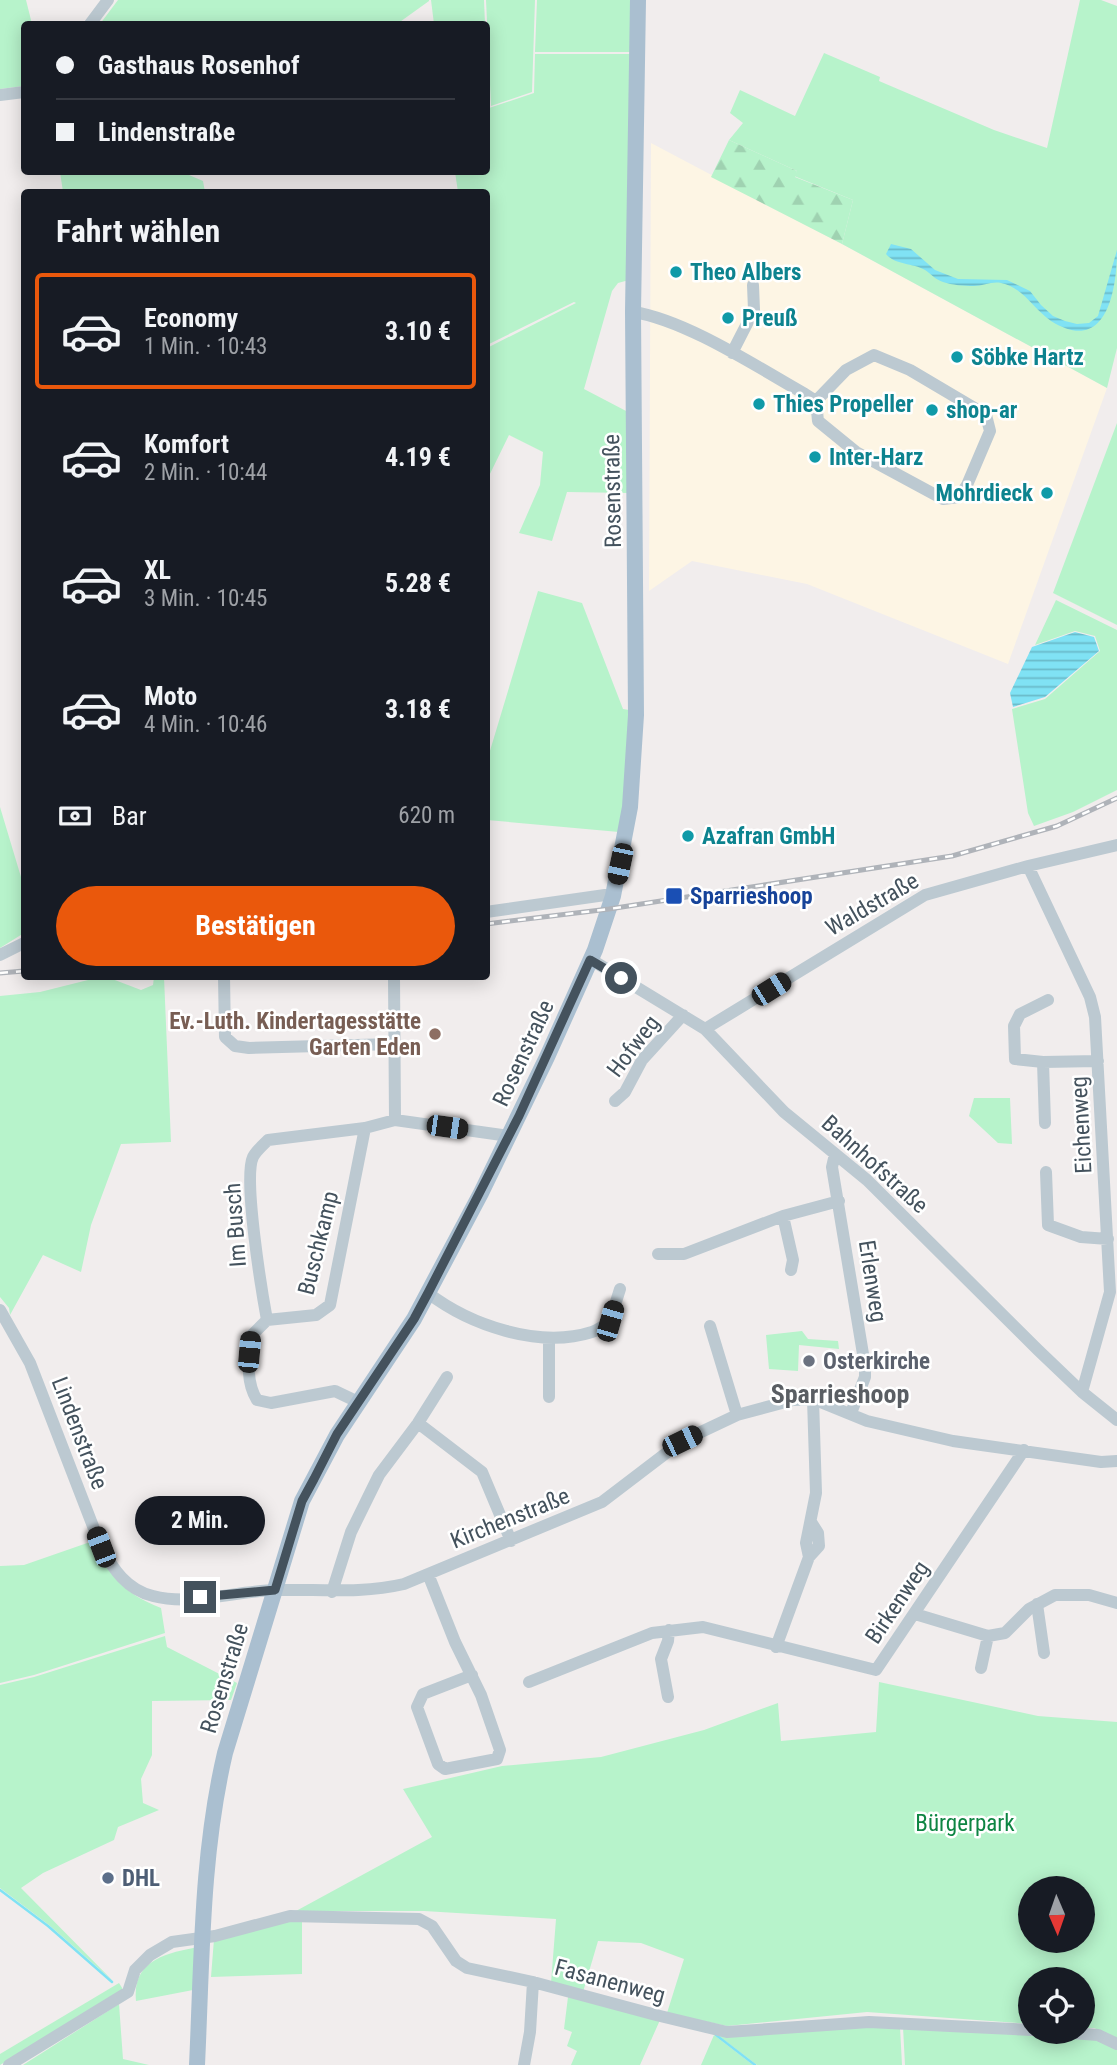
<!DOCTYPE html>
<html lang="de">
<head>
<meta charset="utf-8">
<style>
	:root { --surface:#171b24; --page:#20242c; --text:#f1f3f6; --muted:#9ea1a6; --line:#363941; --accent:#ea580c }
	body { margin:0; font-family:"Roboto Condensed",sans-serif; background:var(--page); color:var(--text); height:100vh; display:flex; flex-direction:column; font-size:26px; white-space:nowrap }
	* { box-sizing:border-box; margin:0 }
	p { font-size:23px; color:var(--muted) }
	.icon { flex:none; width:38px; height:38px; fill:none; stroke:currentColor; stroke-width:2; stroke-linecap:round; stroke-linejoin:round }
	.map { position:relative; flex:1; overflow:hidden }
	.panel { position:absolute; left:21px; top:189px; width:469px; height:791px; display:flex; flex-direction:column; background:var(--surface); border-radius:7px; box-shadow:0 4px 18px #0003 }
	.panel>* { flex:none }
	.banner { position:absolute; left:21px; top:21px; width:469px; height:154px; border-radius:7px; box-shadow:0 4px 18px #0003; display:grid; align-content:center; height:154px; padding:0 35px; background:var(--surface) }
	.needle { width:46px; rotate:178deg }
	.buttons { position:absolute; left:1018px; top:1876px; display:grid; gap:14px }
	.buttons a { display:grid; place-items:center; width:77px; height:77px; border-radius:50%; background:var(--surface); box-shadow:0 4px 18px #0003; font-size:35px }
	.end { position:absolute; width:32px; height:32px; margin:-16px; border:9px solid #44525d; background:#fff; box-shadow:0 0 0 4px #fff }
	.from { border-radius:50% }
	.bubble { position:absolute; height:49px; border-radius:24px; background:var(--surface); box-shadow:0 4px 18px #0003; font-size:23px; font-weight:700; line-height:49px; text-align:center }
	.car { position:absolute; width:21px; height:42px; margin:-21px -10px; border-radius:9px; box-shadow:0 0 5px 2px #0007; background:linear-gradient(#222 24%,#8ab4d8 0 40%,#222 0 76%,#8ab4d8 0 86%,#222 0) }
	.banner b { display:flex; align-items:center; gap:24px; height:66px; font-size:26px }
	.banner b+b { border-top:2px solid var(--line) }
	.banner i { width:18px; height:18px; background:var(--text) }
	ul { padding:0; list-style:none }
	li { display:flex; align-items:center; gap:21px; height:116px; margin:0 14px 10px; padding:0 21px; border:4px solid transparent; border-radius:7px }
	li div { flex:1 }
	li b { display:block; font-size:26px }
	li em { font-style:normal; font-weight:700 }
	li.active { border-color:var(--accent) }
	li>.icon { width:63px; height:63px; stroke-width:1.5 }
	h2 { padding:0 35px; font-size:32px; line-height:84px }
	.pay { display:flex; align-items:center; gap:18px; height:77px; padding:0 35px; font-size:26px }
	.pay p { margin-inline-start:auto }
	.action { display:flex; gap:14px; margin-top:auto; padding:14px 35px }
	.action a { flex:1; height:80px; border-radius:42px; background:var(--accent); color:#fff; font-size:28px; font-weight:700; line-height:80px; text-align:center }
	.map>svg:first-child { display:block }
</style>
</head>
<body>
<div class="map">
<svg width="1117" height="2065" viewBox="0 0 1117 2065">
	<defs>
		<pattern id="forest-firs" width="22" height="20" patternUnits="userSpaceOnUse" patternTransform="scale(1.75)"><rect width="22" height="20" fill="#b7f3cb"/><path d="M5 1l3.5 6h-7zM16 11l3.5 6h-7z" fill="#9fd2b1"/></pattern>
		<pattern id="water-rules" width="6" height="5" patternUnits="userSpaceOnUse" patternTransform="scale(1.75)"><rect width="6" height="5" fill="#80e2f4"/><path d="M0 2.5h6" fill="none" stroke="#6abac9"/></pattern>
	</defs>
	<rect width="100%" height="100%" fill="#f1eded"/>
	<path fill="#fdf5e4" d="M 651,143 L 842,244 L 1107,388 L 1008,664 L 807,584 L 692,561 L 649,591 Z"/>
	<path fill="#b7f3cb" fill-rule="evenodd" d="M 0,0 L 26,0 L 32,24 L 24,24 L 24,86 L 0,89 Z
		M 118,0 L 429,0 L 429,1 L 397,24 L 100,24 Z
		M 431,0 L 484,0 L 485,24 L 434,24 Z
		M 486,0 L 535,0 L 532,92 L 491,106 Z
		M 537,0 L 630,0 L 633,52 L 535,52 Z
		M 1080,0 L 1101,0 L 1117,6 L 1117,348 L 1107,388 L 842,244 L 853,200 L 794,176 L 797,171 L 729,140 L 743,123 L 730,113 L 740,90 L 795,116 L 824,53 L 880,77 L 879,81 L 994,130 L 1047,148 Z
		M 535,54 L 634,54 L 629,280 L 618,283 L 612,291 L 584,389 L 628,412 L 628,493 L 567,492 L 552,541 L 519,533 L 540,485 L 543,452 L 509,435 L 487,480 L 487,348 L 576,303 L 574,302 L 487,345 L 486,192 L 458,192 L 455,172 L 486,172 L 487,61 L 489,108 L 534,93 Z
		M 60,172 L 182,172 L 203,181 L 205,192 L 63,192 Z
		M 1117,423 L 1117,625 L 1053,593 Z
		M 538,591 L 582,603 L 623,709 L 629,710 L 625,805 L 619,832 L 487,820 L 486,764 Z
		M 1056,600 L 1117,630 L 1117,790 L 1073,812 L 1034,826 L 1028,813 L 1012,709 L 1045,699 L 1100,651 L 1095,636 L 1075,631 L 1035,645 Z
		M 0,807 L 24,887 L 24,933 L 0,948 Z
		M 100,977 L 107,977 L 141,990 L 153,985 L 154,977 L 164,977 L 171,1142 L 121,1144 L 91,1225 L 81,1272 L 43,1255 L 10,1315 L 9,1308 L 0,1297 L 0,996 L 40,992 Z
		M 974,1098 L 1010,1098 L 1012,1144 L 998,1143 L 969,1116 Z
		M 802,1331 L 808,1339 L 838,1341 L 839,1349 L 799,1345 L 798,1371 L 769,1369 L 766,1335 Z
		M 93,1541 C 113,1578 121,1592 161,1608 L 165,1633 L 34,1675 L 0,1683 L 0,1566 L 24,1565 Z
		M 165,1636 L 167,1647 L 237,1683 L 231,1700 L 152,1701 L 152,1755 L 141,1779 L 143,1803 L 159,1810 L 118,1827 L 114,1840 L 43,1873 L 21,1888 L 113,1981 L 49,1925 L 0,1888 L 0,1685 L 34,1677 Z
		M 879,1682 L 1038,1716 L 1117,1722 L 1117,2038 L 1094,2028 L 1083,2028 L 1083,1979 L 1031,1979 L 1031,2024 L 867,2012 L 727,2026 L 667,2013 L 684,1959 L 641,1943 L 598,1941 L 583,1992 L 551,1983 L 556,1919 L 424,1911 L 296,1911 L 432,1837 L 403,1789 L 502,1766 L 601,1757 L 704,1730 L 778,1703 L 781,1741 L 876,1732 ZM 1031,1888 L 1083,1888 L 1083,1941 L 1031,1941 Z
		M 302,1920 L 302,1974 L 211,1977 L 214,1939 L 289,1921 Z
		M 199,1947 L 193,1990 L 136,2001 C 132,1960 166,1953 199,1947 Z
		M 119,1983 L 124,1991 L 0,2065 L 0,2054 Z
		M 568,1997 L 660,2020 L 640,2065 L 571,2065 L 577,2051 L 567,2046 L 572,2032 L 564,2029 Z
		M 119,2004 L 123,2059 L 149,2065 L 23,2065 Z
		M 879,2026 L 900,2027 L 902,2065 L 757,2065 L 719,2036 Z
		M 903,2027 L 1093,2039 L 1117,2048 L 1117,2065 L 905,2065 Z
		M 714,2035 L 753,2065 L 701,2065 Z"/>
	<path fill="url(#forest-firs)" d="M 729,140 L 797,171 L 795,177 L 853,200 L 842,244 L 711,177 Z"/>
	<path fill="url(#water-rules)" d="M 891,244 L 911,249 L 935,270 L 958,279 L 1007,280 L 1030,291 L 1041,305 L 1053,316 L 1065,321 L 1077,324 L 1089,323 L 1098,316 L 1117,250 C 1117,289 1107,356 1051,321 C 1033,309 1024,288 1001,283 C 992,281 983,286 974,286 C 964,286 952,285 943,282 C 936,280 931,274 925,270 C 913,263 895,265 886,254 Z
		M 1075,632 L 1094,637 L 1099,651 L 1045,697 L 1013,707 L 1010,693 L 1032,647 Z"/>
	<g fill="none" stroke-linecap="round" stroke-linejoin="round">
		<path stroke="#80e2f4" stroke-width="2.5" d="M 0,1890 L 48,1926 L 112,1982
			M 716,2035 L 755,2065"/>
		<path stroke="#bcc9d1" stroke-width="12" d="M 90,24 L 108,0
			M 0,95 L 24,92
			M 633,312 C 686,320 757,367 805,394 L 816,401 L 818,421 L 856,452 L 943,499 L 959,497 L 967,485 L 990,431 L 986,415 L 910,370 L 874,355 L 846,370 L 816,401
			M 732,353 L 754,310 L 753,285
			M 1028,866 L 1090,997 L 1095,1017 L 1110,1292 L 1082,1392
			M 486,912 L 605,895 L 613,896
			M 0,955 L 24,943
			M 590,959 L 705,1029 L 784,1112 L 867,1180 L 1038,1350 L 1082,1392 L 1117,1420
			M 224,976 L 225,1037 L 235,1046 L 249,1048 L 394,1044
			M 394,976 L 395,1120
			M 1048,1000 L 1020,1014 L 1014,1026 L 1015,1059 L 1043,1062 L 1098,1061
			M 705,1029 L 925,895 L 1028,866 L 1117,845
			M 1043,1062 L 1045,1123
			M 615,1101 L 625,1092 L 642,1060 L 683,1015
			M 835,1154 L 832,1167 L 865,1366 L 865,1377 L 851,1413
			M 1046,1172 L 1048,1225 L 1081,1237 L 1108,1239
			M 783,1216 L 793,1260 L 791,1270
			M 658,1254 L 684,1254 L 783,1216 L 839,1201
			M 428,1293 C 470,1325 539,1349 592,1332 C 598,1330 605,1325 610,1321 L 620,1289
			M 0,1310 L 30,1363 L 101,1547 C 113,1569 127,1590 153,1596 C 192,1606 236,1591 276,1590 C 319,1589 361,1594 404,1584 L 602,1502 L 682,1441 L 737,1415 L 793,1400 L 813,1399 L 867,1421 L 953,1441 L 1101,1462 L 1117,1461
			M 267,1320 L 316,1315 L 330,1305 L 365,1128
			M 710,1326 L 737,1415
			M 549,1397 L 549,1338
			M 358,1402 L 335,1391 L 271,1403 L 257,1400 C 245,1381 249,1357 251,1336 L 267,1320 C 262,1293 243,1178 253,1157 C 256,1151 263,1145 268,1140 L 365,1128 L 395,1120 L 509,1136
			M 418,1423 L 447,1377
			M 809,1557 L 819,1546 L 818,1533 L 811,1522
			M 428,1574 L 455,1642 L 481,1695 L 500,1750 L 497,1759 L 445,1769 L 438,1764 L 417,1707 L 423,1694 L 472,1675
			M 332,1592 L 351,1532 L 379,1475 L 418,1423 L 482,1472 L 511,1541
			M 1037,1604 L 1044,1653
			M 915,1614 L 988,1636 L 1005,1633 L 1029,1609 L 1055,1595 L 1089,1595 L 1117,1603
			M 776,1647 L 809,1557 L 806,1543 L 816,1493 L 813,1399
			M 981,1668 L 988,1636
			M 529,1682 L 652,1633 L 703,1627 L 876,1670 L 1024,1450
			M 668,1697 L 661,1659 L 668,1641 L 669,1630
			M 1059,2032 L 1098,2035 L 1117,2044
			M 9,2065 L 128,1992 L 135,1970 L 150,1955 L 172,1942 L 215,1936 L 290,1916 L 419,1919 L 432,1926 L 456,1961 L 467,1968 L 533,1982 L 656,2015 L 727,2032 L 869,2022 L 1031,2030
			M 524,2065 L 530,2032 L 533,1982"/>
		<path stroke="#aabfd0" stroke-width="16" d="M 197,2065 C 202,1961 201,1855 225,1753 L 302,1501 L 337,1435 L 414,1319 L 481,1193 L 547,1057 L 595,950 L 613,896 L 630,807 L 636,715 L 633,312 L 638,0"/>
		<defs>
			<path id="rail" d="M 486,924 L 609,909 L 952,856 L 1057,826 L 1117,798
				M 0,973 L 24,971"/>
		</defs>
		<use href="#rail" stroke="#afb3b9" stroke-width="5"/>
		<use href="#rail" stroke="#fff" stroke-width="2.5" stroke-dasharray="8" stroke-linecap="butt"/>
	</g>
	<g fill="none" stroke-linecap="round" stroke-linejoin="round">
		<path stroke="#44525d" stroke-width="9" d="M 200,1597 L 275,1590 L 302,1501 L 314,1479 L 337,1434 L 414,1319 L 428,1293 L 519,1116 L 590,960 L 621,978"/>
	</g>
	<g fill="#0f9aa8" stroke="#fff" stroke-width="2.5">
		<circle cx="676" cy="272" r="7"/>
		<circle cx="728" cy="318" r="7"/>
		<circle cx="957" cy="357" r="7"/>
		<circle cx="759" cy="404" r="7"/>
		<circle cx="932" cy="410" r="7"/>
		<circle cx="815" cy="457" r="7"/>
		<circle cx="1047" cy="493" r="7"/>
		<circle cx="688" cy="836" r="7"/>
	</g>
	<rect fill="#1a4fb4" stroke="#fff" stroke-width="2.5" x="665" y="887" width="18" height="18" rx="3.5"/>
	<circle fill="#8d6e63" stroke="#fff" stroke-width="2.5" cx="435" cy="1034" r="7"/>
	<circle fill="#6b7280" stroke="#fff" stroke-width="2.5" cx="809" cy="1361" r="7"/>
	<circle fill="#5c6f8a" stroke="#fff" stroke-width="2.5" cx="108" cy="1878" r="7"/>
	<g text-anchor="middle" stroke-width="5" stroke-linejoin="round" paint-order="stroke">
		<g font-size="23" font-weight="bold" fill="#0d838f" stroke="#fff" text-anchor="start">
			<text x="690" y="280">Theo Albers</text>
			<text x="742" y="326">Preuß</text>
			<text x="971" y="365">Söbke Hartz</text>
			<text x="773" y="412">Thies Propeller</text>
			<text x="946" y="418">shop-ar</text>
			<text x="829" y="465">Inter-Harz</text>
			<text x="1033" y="501" text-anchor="end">Mohrdieck</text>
			<text x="702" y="844">Azafran GmbH</text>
		</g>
		<g font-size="23" fill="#44525d" stroke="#fff">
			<text transform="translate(612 491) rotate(-91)" y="8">Rosenstraße</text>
			<text transform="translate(872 904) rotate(-30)" y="8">Waldstraße</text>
			<text transform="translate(633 1046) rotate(-53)" y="8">Hofweg</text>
			<text transform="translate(523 1053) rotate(-65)" y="8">Rosenstraße</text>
			<text transform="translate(1081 1125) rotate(-93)" y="8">Eichenweg</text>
			<text transform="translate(875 1164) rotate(42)" y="8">Bahnhofstraße</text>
			<text transform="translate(235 1225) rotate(-94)" y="8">Im Busch</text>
			<text transform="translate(318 1243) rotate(-76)" y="8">Buschkamp</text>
			<text transform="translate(873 1281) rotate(81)" y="8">Erlenweg</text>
			<text transform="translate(80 1433) rotate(69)" y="8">Lindenstraße</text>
			<text transform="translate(510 1518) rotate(-22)" y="8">Kirchenstraße</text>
			<text transform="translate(897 1602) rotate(-56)" y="8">Birkenweg</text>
			<text transform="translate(224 1678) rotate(-73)" y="8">Rosenstraße</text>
			<text transform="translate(610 1981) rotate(15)" y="8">Fasanenweg</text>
		</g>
		<g font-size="23" font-weight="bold" fill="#164399" stroke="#fff" text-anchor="start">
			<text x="690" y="904">Sparrieshoop</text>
		</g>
		<g font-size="23" font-weight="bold" fill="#785e54" stroke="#fff" text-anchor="end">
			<text x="421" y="1029">Ev.-Luth. Kindertagesstätte<tspan x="421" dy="26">Garten Eden</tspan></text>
		</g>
		<g font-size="23" font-weight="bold" fill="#5b616d" stroke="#fff" text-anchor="start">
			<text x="823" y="1369">Osterkirche</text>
		</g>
		<g font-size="23" fill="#0e8543" stroke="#fff">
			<text x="965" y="1831">Bürgerpark</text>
		</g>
		<g font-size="23" font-weight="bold" fill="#4e5e75" stroke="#fff" text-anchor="start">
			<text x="122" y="1886">DHL</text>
		</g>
		<g font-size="26" font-weight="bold" fill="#5a5e63" stroke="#fff">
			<text x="840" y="1403">Sparrieshoop</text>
		</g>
	</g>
</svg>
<div class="buttons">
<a><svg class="needle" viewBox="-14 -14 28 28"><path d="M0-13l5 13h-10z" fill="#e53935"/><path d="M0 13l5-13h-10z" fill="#9ea1a6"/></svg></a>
<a><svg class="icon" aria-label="locate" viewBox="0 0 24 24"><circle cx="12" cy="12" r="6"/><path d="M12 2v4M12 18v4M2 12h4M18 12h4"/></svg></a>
</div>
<i class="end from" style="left:621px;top:978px"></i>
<i class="end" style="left:200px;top:1597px"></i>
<div class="bubble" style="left:135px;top:1496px;width:130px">2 Min.</div>
<i class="car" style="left:620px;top:864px;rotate:192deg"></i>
<i class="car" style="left:771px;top:989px;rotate:58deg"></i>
<i class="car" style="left:447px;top:1127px;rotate:98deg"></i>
<i class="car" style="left:610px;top:1321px;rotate:16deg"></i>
<i class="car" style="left:249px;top:1352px;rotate:5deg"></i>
<i class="car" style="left:682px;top:1441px;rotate:64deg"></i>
<i class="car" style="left:101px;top:1547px;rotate:339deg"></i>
<div class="banner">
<b><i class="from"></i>Gasthaus Rosenhof</b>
<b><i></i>Lindenstraße</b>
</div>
<section class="panel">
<h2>Fahrt wählen</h2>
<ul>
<li class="active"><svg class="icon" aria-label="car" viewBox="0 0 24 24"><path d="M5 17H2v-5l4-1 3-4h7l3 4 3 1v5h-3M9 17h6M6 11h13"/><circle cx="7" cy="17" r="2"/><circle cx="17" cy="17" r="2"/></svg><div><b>Economy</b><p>1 Min. · 10:43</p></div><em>3.10 €</em></li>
<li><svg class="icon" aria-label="car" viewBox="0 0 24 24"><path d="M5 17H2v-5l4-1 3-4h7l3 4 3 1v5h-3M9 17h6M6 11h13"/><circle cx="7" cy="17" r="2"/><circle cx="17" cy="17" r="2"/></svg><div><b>Komfort</b><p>2 Min. · 10:44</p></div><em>4.19 €</em></li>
<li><svg class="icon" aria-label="car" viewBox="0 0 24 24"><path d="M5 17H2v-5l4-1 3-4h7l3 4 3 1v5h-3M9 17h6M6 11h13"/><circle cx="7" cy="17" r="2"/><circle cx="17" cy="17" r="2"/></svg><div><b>XL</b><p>3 Min. · 10:45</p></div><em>5.28 €</em></li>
<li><svg class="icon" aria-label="car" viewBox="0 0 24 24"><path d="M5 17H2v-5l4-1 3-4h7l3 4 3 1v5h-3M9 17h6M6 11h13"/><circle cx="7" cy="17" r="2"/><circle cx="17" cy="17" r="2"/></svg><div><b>Moto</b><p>4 Min. · 10:46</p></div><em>3.18 €</em></li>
</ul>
<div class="pay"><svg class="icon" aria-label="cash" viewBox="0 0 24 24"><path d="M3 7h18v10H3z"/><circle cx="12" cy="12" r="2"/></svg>Bar<p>620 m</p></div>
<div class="action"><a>Bestätigen</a></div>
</section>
</div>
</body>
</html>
